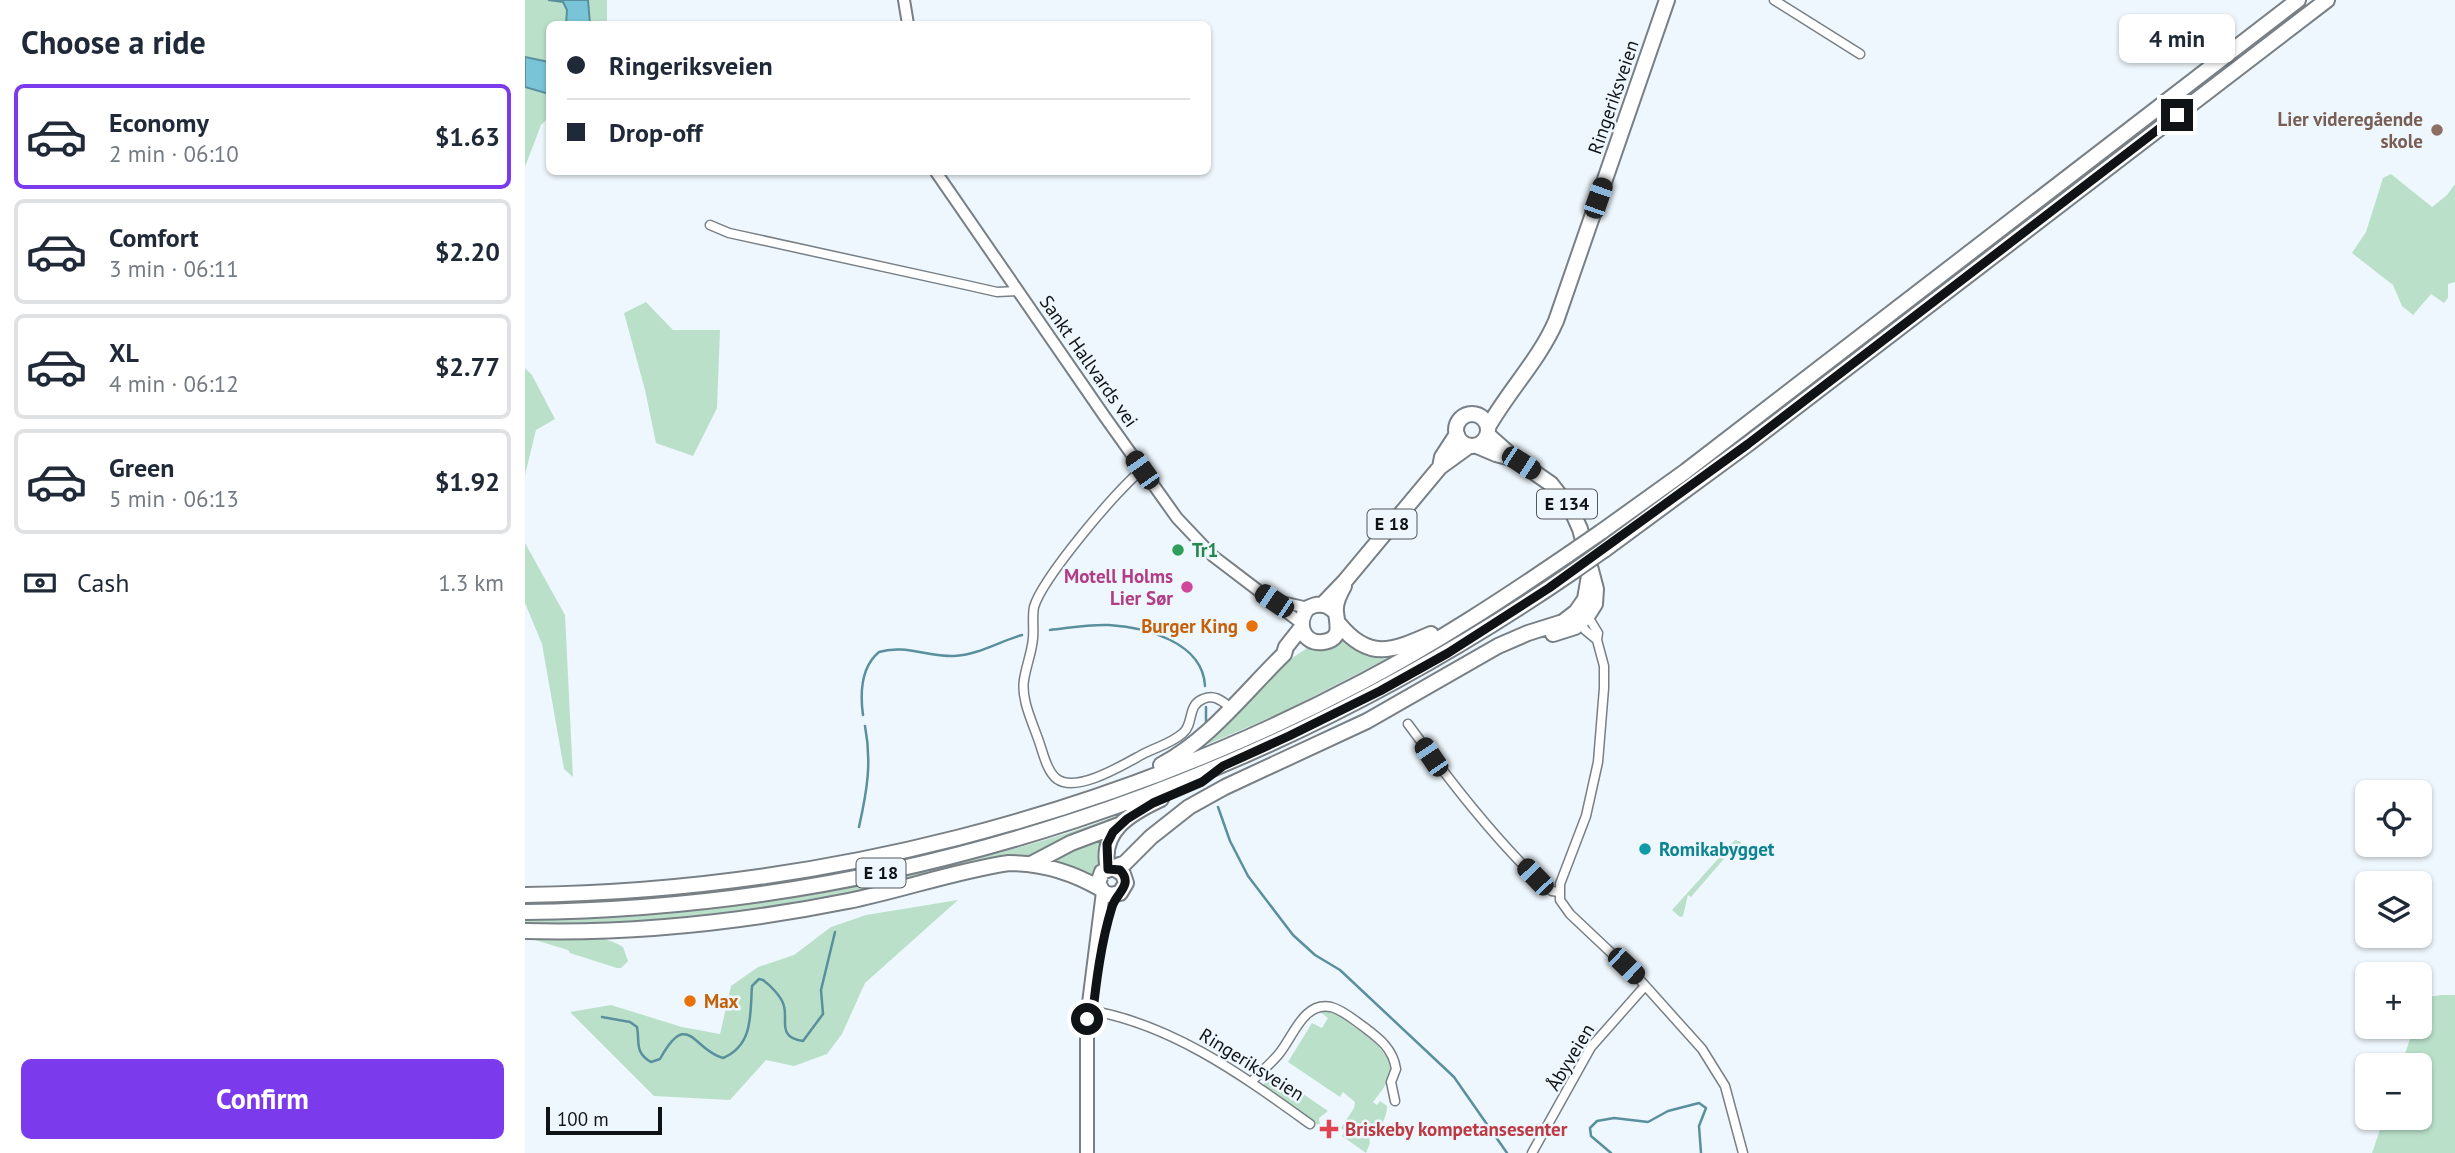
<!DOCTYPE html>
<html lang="en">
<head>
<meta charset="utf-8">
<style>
	:root { --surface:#fff; --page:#f2f2f3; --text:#1f2937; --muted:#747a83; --line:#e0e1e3; --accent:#7c3aed }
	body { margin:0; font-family:"PT Sans",sans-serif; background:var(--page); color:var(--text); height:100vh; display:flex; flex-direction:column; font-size:26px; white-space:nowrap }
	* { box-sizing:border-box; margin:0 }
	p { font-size:23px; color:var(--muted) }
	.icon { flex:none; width:38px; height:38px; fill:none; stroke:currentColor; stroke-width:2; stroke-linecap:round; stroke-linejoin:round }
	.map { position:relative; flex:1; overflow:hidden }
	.panel { display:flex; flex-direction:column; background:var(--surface); width:525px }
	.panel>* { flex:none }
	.hud { position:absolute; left:21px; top:21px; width:665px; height:154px; border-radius:10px; box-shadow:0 2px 5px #0004; display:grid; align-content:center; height:154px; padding:0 21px; background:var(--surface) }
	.fabs { position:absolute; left:1830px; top:780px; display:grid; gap:14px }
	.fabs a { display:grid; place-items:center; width:77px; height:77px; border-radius:10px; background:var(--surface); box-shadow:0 2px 5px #0004; font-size:35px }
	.scale { position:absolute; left:21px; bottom:18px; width:116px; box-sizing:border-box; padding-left:7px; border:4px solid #101315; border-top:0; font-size:19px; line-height:24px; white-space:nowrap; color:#101315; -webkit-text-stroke:5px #eef7fd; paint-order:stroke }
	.end { position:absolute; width:32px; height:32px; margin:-16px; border:9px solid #101315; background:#fff; box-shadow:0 0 0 4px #fff }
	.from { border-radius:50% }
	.bubble { position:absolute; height:49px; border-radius:10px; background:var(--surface); box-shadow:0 2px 5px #0004; font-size:23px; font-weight:700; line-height:49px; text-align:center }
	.car { position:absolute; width:21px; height:42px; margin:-21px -10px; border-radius:9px; box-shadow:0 0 5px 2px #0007; background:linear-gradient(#222 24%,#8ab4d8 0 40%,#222 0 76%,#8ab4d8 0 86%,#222 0) }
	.hud b { display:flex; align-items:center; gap:24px; height:66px; font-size:26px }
	.hud b+b { border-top:2px solid var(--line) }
	.hud i { width:18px; height:18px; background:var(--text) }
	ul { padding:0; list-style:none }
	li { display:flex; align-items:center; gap:21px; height:105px; margin:0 14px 10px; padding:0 7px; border:4px solid var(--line); border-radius:10px }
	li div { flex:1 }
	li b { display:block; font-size:26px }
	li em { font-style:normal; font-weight:700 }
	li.on { border-color:var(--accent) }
	li>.icon { width:63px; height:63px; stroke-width:1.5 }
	h2 { padding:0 21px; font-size:32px; line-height:84px }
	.pay { display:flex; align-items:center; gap:18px; height:77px; padding:0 21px; font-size:26px }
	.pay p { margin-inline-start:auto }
	.action { display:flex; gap:14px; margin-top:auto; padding:14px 21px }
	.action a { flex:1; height:80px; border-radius:10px; background:var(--accent); color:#fff; font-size:28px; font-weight:700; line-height:80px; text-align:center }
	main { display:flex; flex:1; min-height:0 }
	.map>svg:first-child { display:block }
</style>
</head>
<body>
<main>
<section class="panel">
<h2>Choose a ride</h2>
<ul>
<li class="on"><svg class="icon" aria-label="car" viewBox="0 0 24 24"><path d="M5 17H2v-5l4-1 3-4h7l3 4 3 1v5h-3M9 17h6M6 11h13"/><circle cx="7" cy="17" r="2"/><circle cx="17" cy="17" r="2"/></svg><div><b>Economy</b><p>2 min · 06:10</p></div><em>$1.63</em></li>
<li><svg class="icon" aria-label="car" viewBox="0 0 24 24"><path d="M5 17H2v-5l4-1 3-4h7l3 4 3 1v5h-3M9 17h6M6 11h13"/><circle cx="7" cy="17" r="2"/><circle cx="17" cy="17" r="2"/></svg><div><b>Comfort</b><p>3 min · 06:11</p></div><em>$2.20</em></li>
<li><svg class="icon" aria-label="car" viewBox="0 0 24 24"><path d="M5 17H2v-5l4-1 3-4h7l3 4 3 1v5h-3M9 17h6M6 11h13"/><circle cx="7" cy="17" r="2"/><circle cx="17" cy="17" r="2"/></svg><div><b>XL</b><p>4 min · 06:12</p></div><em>$2.77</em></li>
<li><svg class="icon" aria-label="car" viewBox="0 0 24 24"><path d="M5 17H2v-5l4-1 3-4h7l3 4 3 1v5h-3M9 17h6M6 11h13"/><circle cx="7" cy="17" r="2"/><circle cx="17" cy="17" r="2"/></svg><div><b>Green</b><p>5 min · 06:13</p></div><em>$1.92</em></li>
</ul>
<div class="pay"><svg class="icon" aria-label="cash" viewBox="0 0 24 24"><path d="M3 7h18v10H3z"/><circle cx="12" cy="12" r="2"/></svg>Cash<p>1.3 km</p></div>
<div class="action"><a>Confirm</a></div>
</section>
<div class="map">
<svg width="1930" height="1153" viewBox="0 0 1930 1153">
	<rect width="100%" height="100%" fill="#eef7fd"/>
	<path fill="#bae0ca" d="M 0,0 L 82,0 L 82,24 L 24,24 L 24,117 L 16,125 L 0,167 Z
		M 1866,174 L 1907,207 L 1922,195 L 1930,184 L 1930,282 L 1923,284 L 1923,298 L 1919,303 L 1906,294 L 1888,315 L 1877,306 L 1868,285 L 1827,253 L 1841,232 L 1858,178 Z
		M 121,302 L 148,330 L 195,330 L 192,408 L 168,456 L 131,443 L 120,390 L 99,313 Z
		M 0,368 L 7,375 L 30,419 L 11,430 L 0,475 Z
		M 0,543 L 40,615 L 48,777 L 39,769 L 17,644 L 0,603 Z
		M 815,638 L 861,653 L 863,658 L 756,713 L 667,751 L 757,665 L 782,648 L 794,648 Z
		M 602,812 L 591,822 L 505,859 L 260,908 L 133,923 L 0,928 L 0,920 C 149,916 290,899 435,863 C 491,849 548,833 602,812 Z
		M 582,834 C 574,848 575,863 569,878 L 520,861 Z
		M 1210,840 L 1216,842 L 1215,846 L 1207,855 L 1204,853 L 1166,897 L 1163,895 L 1158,916 L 1155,917 L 1147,910 Z
		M 433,900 L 340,983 L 317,1034 L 302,1054 L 269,1066 L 241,1060 L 205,1100 L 129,1096 L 45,1012 L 86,1005 L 157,1027 L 195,1034 L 206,986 L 233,967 L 269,955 L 306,927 L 341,915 Z
		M 0,937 C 27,937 75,931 98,947 L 103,961 L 96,968 L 92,968 L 45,953 L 43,950 Z
		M 1917,995 L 1930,995 L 1930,1153 L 1847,1153 L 1859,1118 L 1895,1118 L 1895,1066 L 1876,1066 L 1889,1027 L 1895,1027 L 1895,1010 L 1901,997 Z
		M 800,1009 L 807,1011 C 823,1023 871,1050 865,1074 C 863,1084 854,1094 848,1102 L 852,1105 L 855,1101 L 862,1106 C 862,1117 855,1131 844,1137 L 845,1143 L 841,1153 L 817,1136 L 820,1131 L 816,1128 L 829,1108 L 830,1102 L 818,1092 L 815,1097 L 763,1062 L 787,1023 L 797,1028 L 803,1018 L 794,1011 Z
		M 744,1073 L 749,1074 L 803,1111 L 794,1118 L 795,1127 L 739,1088 L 739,1077 Z"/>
	<path fill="#79c4d7" stroke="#5a8f9d" stroke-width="2" d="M 23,0 L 63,0 L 65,24 L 41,24 L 42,10 L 38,2 Z
		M 0,57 L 24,62 L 24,94 L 0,87 Z"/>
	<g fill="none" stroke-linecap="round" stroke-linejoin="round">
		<path stroke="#5a8f9d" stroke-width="2.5" d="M 525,630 C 544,628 564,624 584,625 C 620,627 678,642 680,686
			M 681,707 L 681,722
			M 338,715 C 335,693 336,667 354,652 C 378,644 404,657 429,656 C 453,655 475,641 497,635
			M 693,807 L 705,841 L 723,876 L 768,935 L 790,955 L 815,970 L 929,1077 L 982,1153
			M 334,827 C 342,791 347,762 340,726
			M 77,1017 L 105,1022 L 112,1027 C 115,1042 109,1052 126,1062 L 135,1059 C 163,1008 168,1050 198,1058 C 229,1045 225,1013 227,986 L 234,979 L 238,980 C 245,985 257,997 259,1006 C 263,1021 252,1037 278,1041 L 298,1014 L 296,990 L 310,932
			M 1086,1153 L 1066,1136 L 1065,1128 L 1072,1121 L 1089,1118 L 1123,1122 L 1143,1111 L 1174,1103 L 1181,1108 L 1174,1126 L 1176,1153"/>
		<defs>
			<path id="street" d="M 1249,0 L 1335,54
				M 185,225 L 204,233 L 441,285 L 472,292 L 493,291
				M 617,470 C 593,488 517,579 509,607 C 507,617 509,628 508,638 C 507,652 501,666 499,680 C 496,698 506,719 512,736 C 517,748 521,771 532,779 C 552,794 601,763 620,753 C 632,747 647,743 658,733 C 669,724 662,705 678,699 C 690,694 697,701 706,708
				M 1062,615 L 1073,633 L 1072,640 L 1079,666 L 1079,688 L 1073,762 L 1061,816 L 1035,884 L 1035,900 L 1045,914 L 1116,981 L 1177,1049 L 1200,1086 L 1218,1153
				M 1054,619 L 1060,630 L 1072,640
				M 883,724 C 925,781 968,837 1019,886 L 1027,891 L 1034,892
				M 562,1010 C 646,1023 718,1076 785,1124
				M 726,1082 C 735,1073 745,1064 753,1055 C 768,1038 778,1001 806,1007 C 818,1010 829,1020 839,1027 C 855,1039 868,1049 871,1069 L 866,1082 L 870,1101
				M 1007,1153 L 1066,1047 L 1120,986"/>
			<path id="secondary" d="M 379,0 L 383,24
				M 411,172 L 580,417 L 652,518 L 688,556 L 776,623
				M 752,601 L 783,608"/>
			<path id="primary" d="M 562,1153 L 562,1019 L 578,892"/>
			<path id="highway" d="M931 430a16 16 0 1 1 32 0a16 16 0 1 1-32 0Z
				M 963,427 C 984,390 1014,360 1031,321 L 1142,0
				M 963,435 L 990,459 L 1026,484 L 1047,511 L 1055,529 L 1071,589 L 1070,604 L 1063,615 L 1050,627 L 1028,634
				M 952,446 L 971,454 L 990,459
				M 915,467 L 917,457 L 932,434
				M 1076,532 L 1161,471 L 1773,0
				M 1079,550 L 1223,444 L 1802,0
				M 797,605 L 820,581 L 915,467 L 944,446
				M 811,613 C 803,604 794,602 783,608 C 771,621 777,645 798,642 C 818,639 812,624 811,612 C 810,604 815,593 819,586
				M 814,624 C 844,661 867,651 906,634
				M 636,765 C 684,740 720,692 759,654 L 761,647 L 776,628
				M 506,864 L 546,843 L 594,825
				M 583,869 C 574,831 606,813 636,799
				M 590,869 L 598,874 L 601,883 L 595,893 L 585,895 L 578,892 L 573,883 L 577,872 L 600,863 L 626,837 L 664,807 L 700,787 L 842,721 L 973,646 L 1003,633 L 1038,622 L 1051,612 L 1060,599 L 1065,570
				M 0,895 C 292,891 581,818 839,681 C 911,643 978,599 1044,554
				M 0,912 C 379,908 738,785 1049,571
				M 0,931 C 108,934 218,922 323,901 C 377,890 430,871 484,863 C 518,863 547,872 576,889"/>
		</defs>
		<use href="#street" stroke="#788086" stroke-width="11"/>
		<use href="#secondary" stroke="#788086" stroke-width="14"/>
		<use href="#primary" stroke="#788086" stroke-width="16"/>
		<use href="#highway" stroke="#788086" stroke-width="18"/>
		<use href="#street" stroke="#fff" stroke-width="8"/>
		<use href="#secondary" stroke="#fff" stroke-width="10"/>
		<use href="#primary" stroke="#fff" stroke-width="12"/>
		<use href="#highway" stroke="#fff" stroke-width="14"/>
		<defs>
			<path id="highway-bridge" d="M 1044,554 L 1076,532
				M 1049,571 L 1079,550"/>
		</defs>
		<use href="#highway-bridge" stroke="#788086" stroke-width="18" stroke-linecap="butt"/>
		<use href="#highway-bridge" stroke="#fff" stroke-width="14"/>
	</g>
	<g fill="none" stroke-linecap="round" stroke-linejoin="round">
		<path stroke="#101315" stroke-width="9" d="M 562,1019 L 564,1027 L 567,1020 C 571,983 576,942 587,907 C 591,893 609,885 595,870 L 583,869 L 582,844 L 588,832 L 602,819 L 628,803 L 677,782 L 698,766 L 764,736 L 855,691 L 923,653 L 1024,588 L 1223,444 L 1652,115"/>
	</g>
	<circle fill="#8d6e63" stroke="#eef7fd" stroke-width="2.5" cx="1912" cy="130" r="7"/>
	<circle fill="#2e9e5b" stroke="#eef7fd" stroke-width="2.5" cx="653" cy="550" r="7"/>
	<circle fill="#d1479c" stroke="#eef7fd" stroke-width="2.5" cx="662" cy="587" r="7"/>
	<g fill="#e8710a" stroke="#eef7fd" stroke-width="2.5">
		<circle cx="727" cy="626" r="7"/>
		<circle cx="165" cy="1001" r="7"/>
	</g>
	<circle fill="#0f9aa8" stroke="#eef7fd" stroke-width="2.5" cx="1120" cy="849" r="7"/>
	<path fill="#e0444e" stroke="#eef7fd" stroke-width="2.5" d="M800.5 1118.5h7v7h7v7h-7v7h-7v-7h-7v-7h7z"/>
	<g text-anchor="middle" stroke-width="5" stroke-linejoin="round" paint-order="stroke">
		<g fill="#eef7fd" stroke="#53575b" stroke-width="2">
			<rect x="1012" y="489.5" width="60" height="29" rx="5"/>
			<rect x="842.5" y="509.5" width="49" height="29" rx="5"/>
			<rect x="331.5" y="858.5" width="49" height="29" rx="5"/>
		</g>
		<g font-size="18" font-weight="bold" fill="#101315">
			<text x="1042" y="510">E 134</text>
			<text x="867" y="530">E 18</text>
			<text x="356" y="879">E 18</text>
		</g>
		<g font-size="19" fill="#101315" stroke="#eef7fd">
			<text transform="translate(1088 97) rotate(-71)" y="7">Ringeriksveien</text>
			<text transform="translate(564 361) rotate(55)" y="7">Sankt Hallvards vei</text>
			<text transform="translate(1045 1057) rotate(-59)" y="7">Åbyveien</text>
			<text transform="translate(727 1064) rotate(32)" y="7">Ringeriksveien</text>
		</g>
		<g font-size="19" font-weight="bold" fill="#785e54" stroke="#eef7fd" text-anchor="end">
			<text x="1898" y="126">Lier videregående<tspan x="1898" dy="22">skole</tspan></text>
		</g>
		<g font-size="19" font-weight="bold" fill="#27864d" stroke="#eef7fd" text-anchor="start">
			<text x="667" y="557">Tr1</text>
		</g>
		<g font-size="19" font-weight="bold" fill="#b23c85" stroke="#eef7fd" text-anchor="end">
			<text x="648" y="583">Motell Holms<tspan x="648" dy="22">Lier Sør</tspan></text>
		</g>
		<g font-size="19" font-weight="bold" fill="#c56008" stroke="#eef7fd" text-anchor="end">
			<text x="713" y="633">Burger King</text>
			<text x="179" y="1008" text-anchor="start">Max</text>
		</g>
		<g font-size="19" font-weight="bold" fill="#0d838f" stroke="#eef7fd" text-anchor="start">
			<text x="1134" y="856">Romikabygget</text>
		</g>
		<g font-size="19" font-weight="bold" fill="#be3a42" stroke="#eef7fd" text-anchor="start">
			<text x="820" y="1136">Briskeby kompetansesenter</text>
		</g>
	</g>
</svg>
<div class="fabs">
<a><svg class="icon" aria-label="locate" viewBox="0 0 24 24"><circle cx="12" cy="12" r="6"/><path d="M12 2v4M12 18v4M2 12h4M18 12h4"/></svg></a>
<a><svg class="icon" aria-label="layers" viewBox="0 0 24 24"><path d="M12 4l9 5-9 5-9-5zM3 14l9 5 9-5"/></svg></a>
<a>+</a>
<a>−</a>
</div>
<div class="scale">100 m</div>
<i class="end from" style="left:562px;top:1019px"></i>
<i class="end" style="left:1652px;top:115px"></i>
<div class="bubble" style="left:1594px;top:14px;width:116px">4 min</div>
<i class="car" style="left:1073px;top:198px;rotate:19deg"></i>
<i class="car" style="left:996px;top:463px;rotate:123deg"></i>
<i class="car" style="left:617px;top:470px;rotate:325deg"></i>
<i class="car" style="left:749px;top:601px;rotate:304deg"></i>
<i class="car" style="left:906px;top:757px;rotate:326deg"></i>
<i class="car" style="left:1010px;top:877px;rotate:316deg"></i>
<i class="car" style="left:1101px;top:966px;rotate:134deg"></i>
<div class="hud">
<b><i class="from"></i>Ringeriksveien</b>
<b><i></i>Drop-off</b>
</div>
</div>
</main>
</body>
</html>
